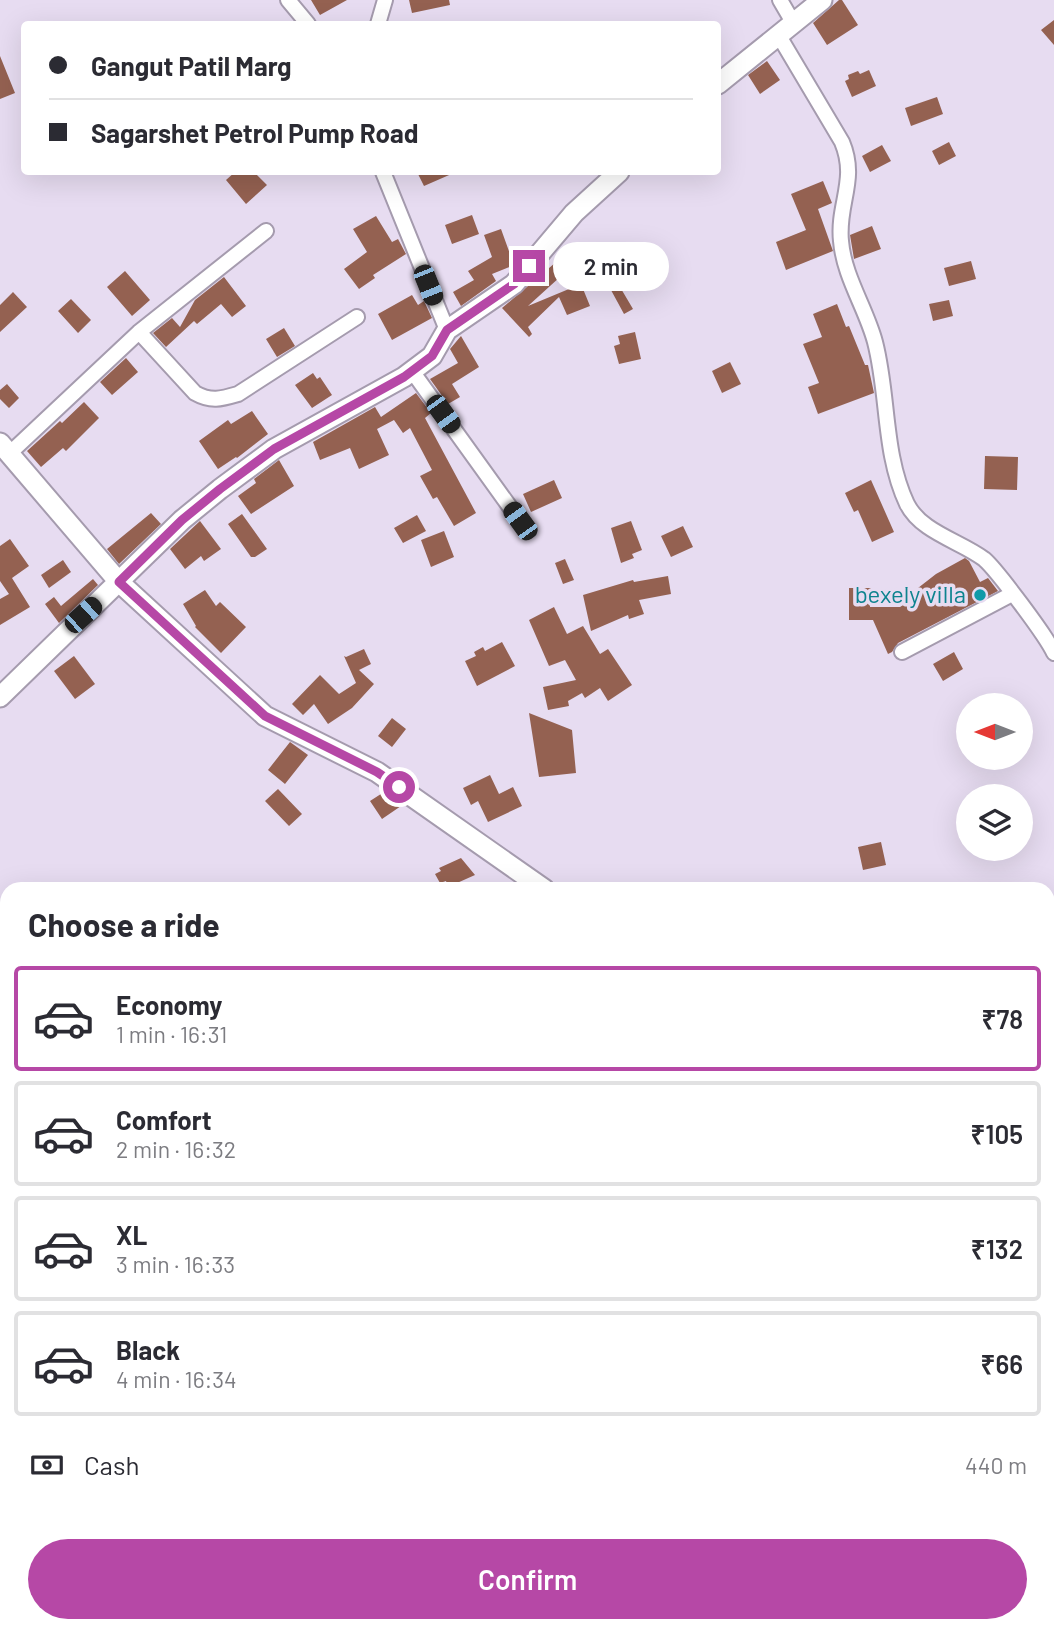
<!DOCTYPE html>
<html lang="en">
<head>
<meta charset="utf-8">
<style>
	:root { --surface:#fff; --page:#f2f2f3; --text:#2b2b33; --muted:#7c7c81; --line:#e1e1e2; --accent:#b648a6 }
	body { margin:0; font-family:Barlow,sans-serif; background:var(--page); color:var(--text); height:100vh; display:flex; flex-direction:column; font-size:26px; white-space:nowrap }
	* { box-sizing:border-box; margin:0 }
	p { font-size:23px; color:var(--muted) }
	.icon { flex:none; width:38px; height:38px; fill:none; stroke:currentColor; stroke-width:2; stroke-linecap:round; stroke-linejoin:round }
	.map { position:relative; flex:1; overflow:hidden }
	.drawer { position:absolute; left:0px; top:882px; width:1055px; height:751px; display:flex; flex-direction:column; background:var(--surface); border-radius:21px 21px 0 0; box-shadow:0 7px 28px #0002 }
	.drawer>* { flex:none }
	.top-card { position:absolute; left:21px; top:21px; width:700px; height:154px; border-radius:7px; box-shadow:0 7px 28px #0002; display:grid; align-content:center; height:154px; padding:0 28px; background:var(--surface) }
	.needle { width:46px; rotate:270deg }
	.buttons { position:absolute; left:956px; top:693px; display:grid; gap:14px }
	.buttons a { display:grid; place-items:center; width:77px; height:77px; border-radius:50%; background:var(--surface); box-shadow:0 7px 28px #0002; font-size:35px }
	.end { position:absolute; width:32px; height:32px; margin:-16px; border:9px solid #b648a6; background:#fff; box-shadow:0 0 0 4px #fff }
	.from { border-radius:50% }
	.bubble { position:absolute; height:49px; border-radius:24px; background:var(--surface); box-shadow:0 7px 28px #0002; font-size:23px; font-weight:600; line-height:49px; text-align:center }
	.car { position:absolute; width:21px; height:42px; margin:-21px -10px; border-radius:9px; box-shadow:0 0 5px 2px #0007; background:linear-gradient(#222 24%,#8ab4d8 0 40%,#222 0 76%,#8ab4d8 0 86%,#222 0) }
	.top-card b { display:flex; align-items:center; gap:24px; height:66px; font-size:26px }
	.top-card b+b { border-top:2px solid var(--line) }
	.top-card i { width:18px; height:18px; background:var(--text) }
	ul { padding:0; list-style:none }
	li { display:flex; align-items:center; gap:21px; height:105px; margin:0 14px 10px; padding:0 14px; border:4px solid var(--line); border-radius:7px }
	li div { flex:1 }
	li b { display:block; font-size:26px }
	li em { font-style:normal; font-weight:600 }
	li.active { border-color:var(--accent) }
	li>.icon { width:63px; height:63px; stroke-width:1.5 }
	h2 { padding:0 28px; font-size:32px; line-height:84px }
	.pay { display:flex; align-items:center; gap:18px; height:77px; padding:0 28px; font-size:26px }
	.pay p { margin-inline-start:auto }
	.button { display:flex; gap:14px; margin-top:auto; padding:14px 28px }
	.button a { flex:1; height:80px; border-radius:42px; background:var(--accent); color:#fff; font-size:28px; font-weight:600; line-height:80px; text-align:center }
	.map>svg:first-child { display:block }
</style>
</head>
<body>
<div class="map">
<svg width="1054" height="1632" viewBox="0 0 1054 1632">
	<rect width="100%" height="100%" fill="#e7dcf1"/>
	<path fill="#946151" d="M 311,0 L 347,0 L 320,15 Z
		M 409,0 L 449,0 L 450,5 L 412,13 Z
		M 839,0 L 842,0 L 858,25 L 827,45 L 813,23 Z
		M 1054,20 L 1054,45 L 1041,30 Z
		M 0,56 L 15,93 L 0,99 Z
		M 767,61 L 780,80 L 760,94 L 748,75 Z
		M 869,70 L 876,86 L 852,97 L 845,81 L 849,79 L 848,75 L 858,71 L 860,74 Z
		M 937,97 L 943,114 L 911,126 L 905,108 Z
		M 949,142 L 956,156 L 939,165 L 932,151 Z
		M 882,145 L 891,161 L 870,172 L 862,156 Z
		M 235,172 L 254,172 L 267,185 L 246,204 L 226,180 Z
		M 417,172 L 456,172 L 424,186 Z
		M 823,181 L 832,203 L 818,209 L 833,251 L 786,270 L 776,242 L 806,230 L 791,194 Z
		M 472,215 L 479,234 L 452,244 L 445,225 Z
		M 376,216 L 392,242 L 398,239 L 406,254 L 373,275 L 375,278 L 359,289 L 344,269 L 367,252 L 353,229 Z
		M 872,226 L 881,249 L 854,259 L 850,235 Z
		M 501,229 L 514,265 L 492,274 L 496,281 L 461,306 L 453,292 L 474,280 L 468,271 L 492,257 L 484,235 Z
		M 633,250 L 645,274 L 620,287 L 633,309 L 624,314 L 599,268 Z
		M 562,257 L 571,267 L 528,306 L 581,284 L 590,306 L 567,315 L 559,297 L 528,327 L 532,334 L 529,337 L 502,308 Z
		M 971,261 L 976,279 L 949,286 L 944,268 Z
		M 125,271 L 150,300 L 132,316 L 107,287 Z
		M 224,277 L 246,306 L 232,317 L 221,304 L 197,324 L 194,321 L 166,347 L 153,333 L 172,318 L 180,327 L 195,300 Z
		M 13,292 L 27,307 L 0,332 L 0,305 Z
		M 412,295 L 418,305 L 424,301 L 432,318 L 392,340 L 378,314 Z
		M 71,299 L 91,320 L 78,333 L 58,311 Z
		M 949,300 L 953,316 L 933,321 L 929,304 Z
		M 837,304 L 846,327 L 849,326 L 865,365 L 868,365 L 874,393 L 818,414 L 808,387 L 819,383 L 803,344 L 822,337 L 813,314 Z
		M 284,328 L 295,346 L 277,357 L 266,339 Z
		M 635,332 L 641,359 L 619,364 L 614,346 L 620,344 L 618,336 Z
		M 461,336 L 479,367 L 452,384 L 460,397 L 448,404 L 430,379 L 458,363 L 450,349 Z
		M 126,358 L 138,372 L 112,395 L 100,382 Z
		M 730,362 L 741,384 L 722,393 L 712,371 Z
		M 313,373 L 317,379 L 320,377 L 332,395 L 312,408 L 295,385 Z
		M 7,384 L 19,398 L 9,408 L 0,399 L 0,390 Z
		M 416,393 L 431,413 L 425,418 L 476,513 L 454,526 L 437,497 L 433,499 L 420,476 L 432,470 L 410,428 L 403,433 L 394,420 L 377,429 L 389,455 L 359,469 L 350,448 L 320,460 L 313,442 L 375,407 L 381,417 Z
		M 84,402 L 99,418 L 66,451 L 63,448 L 41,467 L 27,451 L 60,421 L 62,423 Z
		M 252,411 L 268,434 L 237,458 L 236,457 L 218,469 L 199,441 L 228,420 L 231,424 Z
		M 985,456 L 1018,457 L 1017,490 L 984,489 Z
		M 279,460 L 294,486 L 251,514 L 238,496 L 256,483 L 254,479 Z
		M 554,480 L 562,498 L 531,512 L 523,494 Z
		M 871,480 L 894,532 L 872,542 L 858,510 L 854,512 L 845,493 Z
		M 151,513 L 161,524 L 119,564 L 107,549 Z
		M 242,514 L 267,549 L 255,557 L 251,557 L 228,524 Z
		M 417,515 L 426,531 L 403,543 L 394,528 Z
		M 200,521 L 221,549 L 204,561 L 201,556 L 185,569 L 170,549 Z
		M 631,521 L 642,550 L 632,554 L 634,558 L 621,563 L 611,528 Z
		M 683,526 L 693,547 L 671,557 L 661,536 Z
		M 444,531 L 454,557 L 431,567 L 421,540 Z
		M 10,539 L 29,566 L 12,578 L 30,607 L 0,625 L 0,599 L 9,594 L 0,581 L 0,546 Z
		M 965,558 L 969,561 L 980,582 L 988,578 L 998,591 L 898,643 L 892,652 L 888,654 L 873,620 L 849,620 L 849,588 L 871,588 L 870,607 L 900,607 L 922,593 L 918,588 L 936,574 Z
		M 565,559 L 574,580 L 563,584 L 555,563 Z
		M 63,560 L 71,572 L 49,588 L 41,575 Z
		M 668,576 L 671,594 L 639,600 L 644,614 L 629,619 L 628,615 L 591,631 L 583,595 L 633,580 L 634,582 Z
		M 93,579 L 98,585 L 59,623 L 45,604 L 54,597 L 61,606 Z
		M 205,590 L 216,606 L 220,602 L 246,627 L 221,653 L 195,627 L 196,626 L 183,604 Z
		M 554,607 L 567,634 L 583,626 L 600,654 L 608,649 L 632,685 L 608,701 L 600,688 L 585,698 L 582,693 L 568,701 L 569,706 L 548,710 L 543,687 L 576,680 L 565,660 L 549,666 L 529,620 Z
		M 502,642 L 515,666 L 477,686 L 465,661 L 476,656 L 474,652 L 483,647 L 485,651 Z
		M 364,649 L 371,664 L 359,670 L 374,684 L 352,708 L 328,724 L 314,704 L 303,715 L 292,704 L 320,675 L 339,694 L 356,683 L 344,656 L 346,657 Z
		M 954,652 L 963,669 L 943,681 L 933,664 Z
		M 74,656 L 95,684 L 75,699 L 54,671 Z
		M 529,713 L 572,730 L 576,773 L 539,777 Z
		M 392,718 L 406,729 L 392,747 L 378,736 Z
		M 290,742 L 308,755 L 285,784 L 268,770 Z
		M 490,775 L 499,794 L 513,787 L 522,806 L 488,822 L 478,801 L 471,805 L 463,788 Z
		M 278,789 L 302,814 L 289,826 L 265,801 Z
		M 384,792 L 401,806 L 382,819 L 370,801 Z
		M 881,842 L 886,865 L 863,870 L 858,847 Z
		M 461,858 L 475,875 L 448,887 L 446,881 L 440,883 L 435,874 L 441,871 L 439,868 Z"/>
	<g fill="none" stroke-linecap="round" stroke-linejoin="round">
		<defs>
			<path id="street" d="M 288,0 L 308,24
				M 780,0 L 794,24
				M 378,24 L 385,0
				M 779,36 L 842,142 C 858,180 837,204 841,241 C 844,277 866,308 875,342 C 889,396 883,453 907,504 C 921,532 960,541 984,559 C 996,569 1047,637 1054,653
				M 383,172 L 447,330
				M 139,332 L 195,393 C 211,402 221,399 238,394 L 357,317
				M 412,371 L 520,521
				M 10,453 L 139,332 L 266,231
				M 902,652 L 1012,594
				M 0,1534 L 7,1545"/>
			<path id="secondary" d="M 718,84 L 822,0
				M 0,443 L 119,582 L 265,716 L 377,772 L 544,889
				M 0,697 L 182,520 L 220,489 L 274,449 L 404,377 L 432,356 L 447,330 L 514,284 L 574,213 L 619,172
				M 1048,1045 L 1054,1043
				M 0,1081 L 7,1083
				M 874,1626 L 875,1632
				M 11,1632 L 16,1626
				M 654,1632 L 655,1626"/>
		</defs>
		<use href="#street" stroke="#a59bae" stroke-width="18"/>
		<use href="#secondary" stroke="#a59bae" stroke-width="23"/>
		<use href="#street" stroke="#fff" stroke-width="14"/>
		<use href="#secondary" stroke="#fff" stroke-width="19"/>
	</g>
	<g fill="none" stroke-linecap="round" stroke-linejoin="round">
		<path stroke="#b648a6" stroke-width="9" d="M 399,787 L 377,772 L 265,716 L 119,582 L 182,520 L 220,489 L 274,449 L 404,377 L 432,356 L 447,330 L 514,284 L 529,266"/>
	</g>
	<circle fill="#0f9aa8" stroke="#e7dcf1" stroke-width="2.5" cx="980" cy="595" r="7"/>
	<g text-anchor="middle" stroke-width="7" stroke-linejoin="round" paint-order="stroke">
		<g font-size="24" fill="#0d838f" stroke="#e7dcf1" text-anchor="end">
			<text x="966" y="603">bexely villa</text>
		</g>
	</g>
</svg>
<div class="buttons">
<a><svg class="needle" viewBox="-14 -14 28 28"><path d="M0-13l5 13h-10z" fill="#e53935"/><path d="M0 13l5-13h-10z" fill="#7c7c81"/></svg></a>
<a><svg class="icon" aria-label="layers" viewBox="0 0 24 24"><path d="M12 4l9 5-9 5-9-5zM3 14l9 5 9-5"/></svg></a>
</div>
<i class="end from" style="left:399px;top:787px"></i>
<i class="end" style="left:529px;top:266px"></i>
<div class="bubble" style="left:553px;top:242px;width:116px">2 min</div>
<i class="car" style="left:428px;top:285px;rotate:158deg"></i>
<i class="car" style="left:443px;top:414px;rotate:144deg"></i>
<i class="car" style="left:520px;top:521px;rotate:324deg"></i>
<i class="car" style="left:83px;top:615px;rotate:48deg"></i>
<div class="top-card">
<b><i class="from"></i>Gangut Patil Marg</b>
<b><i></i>Sagarshet Petrol Pump Road</b>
</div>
<section class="drawer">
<h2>Choose a ride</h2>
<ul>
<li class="active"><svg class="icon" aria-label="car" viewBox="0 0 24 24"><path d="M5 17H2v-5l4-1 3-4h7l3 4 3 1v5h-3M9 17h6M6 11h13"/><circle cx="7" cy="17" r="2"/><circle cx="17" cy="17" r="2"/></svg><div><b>Economy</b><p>1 min · 16:31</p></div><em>₹78</em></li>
<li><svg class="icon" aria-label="car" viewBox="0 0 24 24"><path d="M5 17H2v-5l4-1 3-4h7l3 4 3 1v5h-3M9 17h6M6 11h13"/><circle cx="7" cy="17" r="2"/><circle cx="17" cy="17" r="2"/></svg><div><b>Comfort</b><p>2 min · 16:32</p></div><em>₹105</em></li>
<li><svg class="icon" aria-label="car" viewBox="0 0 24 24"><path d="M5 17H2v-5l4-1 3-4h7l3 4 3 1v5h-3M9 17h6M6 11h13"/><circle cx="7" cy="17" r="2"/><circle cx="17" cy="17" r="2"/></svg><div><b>XL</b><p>3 min · 16:33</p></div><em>₹132</em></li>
<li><svg class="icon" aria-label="car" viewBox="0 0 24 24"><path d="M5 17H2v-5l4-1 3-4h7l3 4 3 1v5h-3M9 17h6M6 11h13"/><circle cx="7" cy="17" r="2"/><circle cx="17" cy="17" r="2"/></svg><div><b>Black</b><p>4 min · 16:34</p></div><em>₹66</em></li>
</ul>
<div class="pay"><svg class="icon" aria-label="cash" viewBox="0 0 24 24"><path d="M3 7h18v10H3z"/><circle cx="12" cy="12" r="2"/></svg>Cash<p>440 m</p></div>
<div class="button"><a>Confirm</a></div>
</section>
</div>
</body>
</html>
